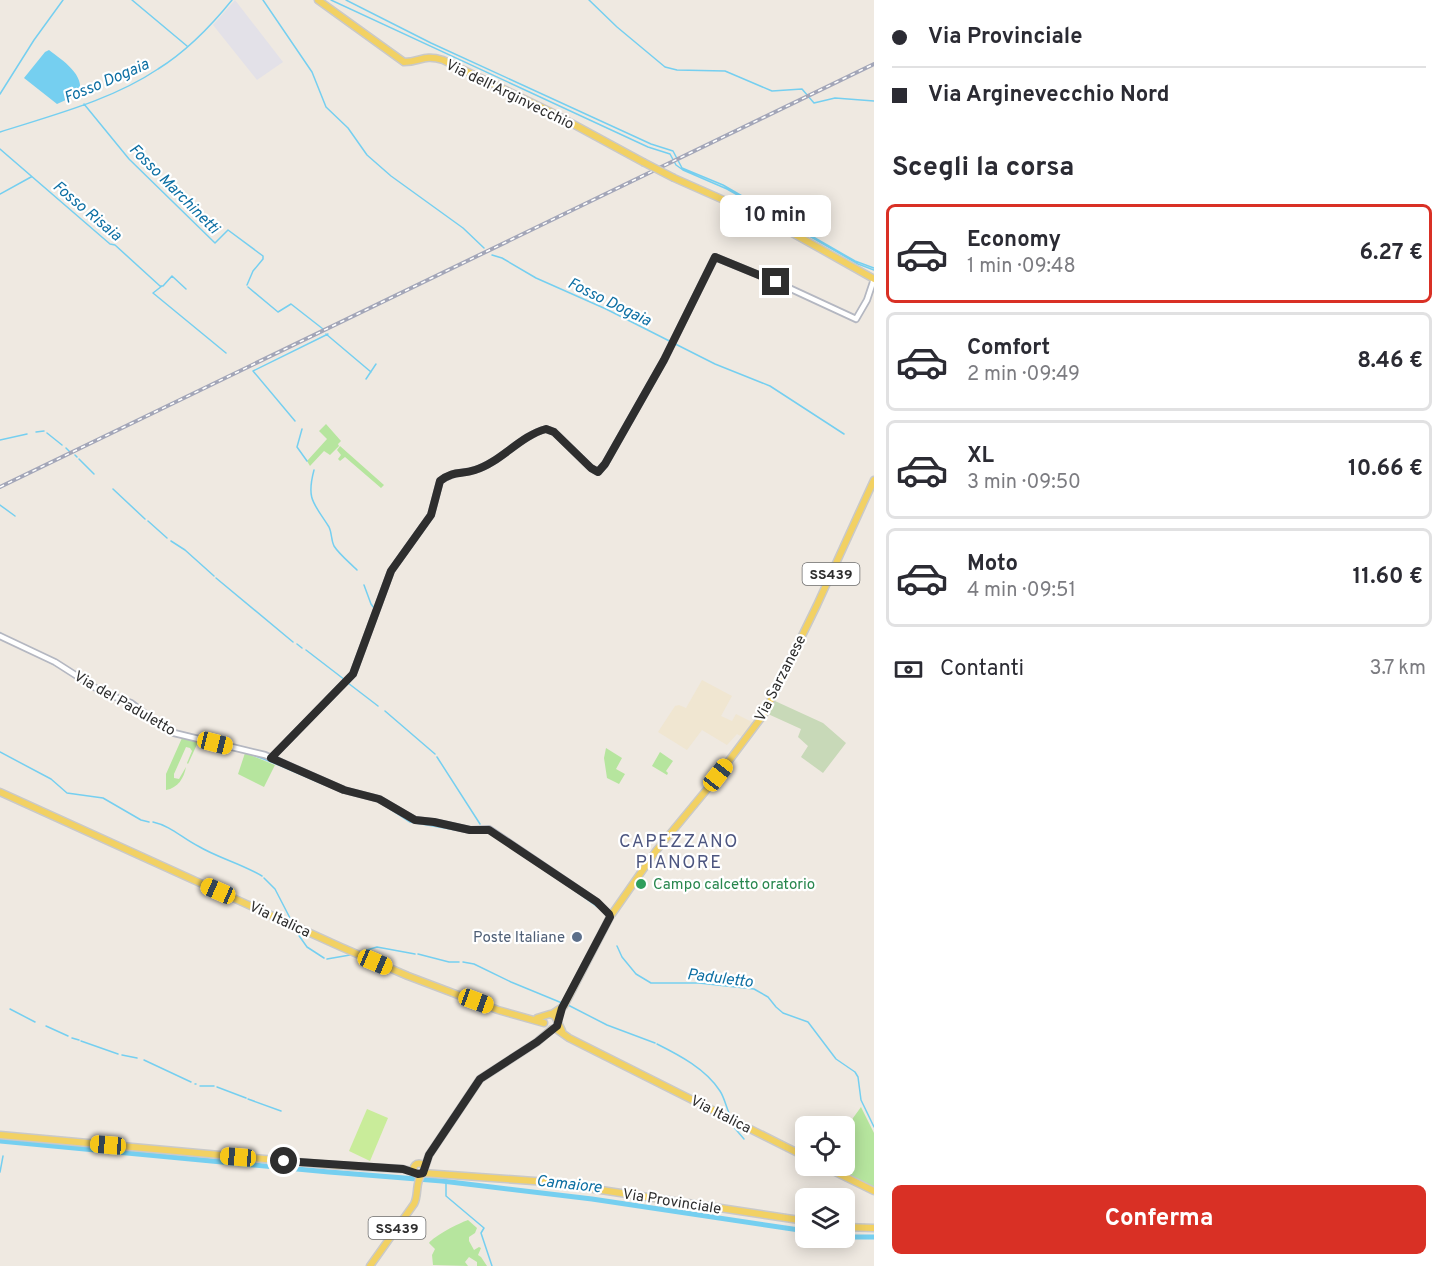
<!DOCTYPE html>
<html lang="it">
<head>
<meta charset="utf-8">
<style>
	:root { --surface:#fff; --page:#f2f2f3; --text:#2b2b33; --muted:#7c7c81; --line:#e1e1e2; --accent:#d93025 }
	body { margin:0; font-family:Overpass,sans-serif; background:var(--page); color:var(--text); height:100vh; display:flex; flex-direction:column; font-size:22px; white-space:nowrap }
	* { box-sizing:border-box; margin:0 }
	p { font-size:20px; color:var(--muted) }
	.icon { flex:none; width:33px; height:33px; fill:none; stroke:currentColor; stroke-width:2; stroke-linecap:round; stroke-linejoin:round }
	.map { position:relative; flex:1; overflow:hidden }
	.sheet { display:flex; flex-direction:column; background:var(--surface); width:570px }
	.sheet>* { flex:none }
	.top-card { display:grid; align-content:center; height:132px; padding:0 18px; background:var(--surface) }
	.tools { position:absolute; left:795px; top:1116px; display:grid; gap:12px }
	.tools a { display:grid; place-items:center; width:60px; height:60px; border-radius:9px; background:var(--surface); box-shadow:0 3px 15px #0003; font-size:30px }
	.end { position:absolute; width:27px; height:27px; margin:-14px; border:8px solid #2e2e2e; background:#fff; box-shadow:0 0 0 3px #fff }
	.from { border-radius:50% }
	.bubble { position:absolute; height:42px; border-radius:9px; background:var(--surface); box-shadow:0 3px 15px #0003; font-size:20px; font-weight:700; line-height:42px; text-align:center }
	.car { position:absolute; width:18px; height:36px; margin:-18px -9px; border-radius:8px; box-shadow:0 0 4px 2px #0007; background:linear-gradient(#f5c518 24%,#345 0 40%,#f5c518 0 76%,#345 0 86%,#f5c518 0) }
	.top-card b { display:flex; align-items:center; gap:21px; height:57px; font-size:22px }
	.top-card b+b { border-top:2px solid var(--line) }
	.top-card i { width:15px; height:15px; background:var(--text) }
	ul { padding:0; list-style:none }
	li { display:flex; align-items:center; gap:18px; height:99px; margin:0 12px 9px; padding:0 6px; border:3px solid var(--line); border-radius:9px }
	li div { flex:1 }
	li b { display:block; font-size:22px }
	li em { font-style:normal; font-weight:700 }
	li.active { border-color:var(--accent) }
	li>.icon { width:54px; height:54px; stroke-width:1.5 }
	h2 { padding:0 18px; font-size:27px; line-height:72px }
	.pay { display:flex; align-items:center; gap:15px; height:66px; padding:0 18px; font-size:22px }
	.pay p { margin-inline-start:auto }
	.action { display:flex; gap:12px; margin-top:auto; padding:12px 18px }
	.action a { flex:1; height:69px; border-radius:9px; background:var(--accent); color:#fff; font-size:24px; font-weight:700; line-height:69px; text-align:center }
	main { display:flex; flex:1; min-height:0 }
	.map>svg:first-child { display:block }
</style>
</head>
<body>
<main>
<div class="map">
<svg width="874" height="1266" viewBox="0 0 874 1266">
	<rect width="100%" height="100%" fill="#efe9e1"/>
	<path fill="#e3e1e8" d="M 235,0 L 283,62 L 257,80 L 213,25 Z"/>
	<path fill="#f0e6d1" d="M 702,680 L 732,696 L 721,716 L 732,721 L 736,714 L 754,723 L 744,738 L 737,734 L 727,745 L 702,730 L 687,750 L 658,732 L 675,706 L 679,705 L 686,708 Z"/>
	<path fill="#b6e59e" d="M 326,424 L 341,441 L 338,444 L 339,446 L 330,455 L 324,451 L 310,466 L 307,461 L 327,439 L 319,431 Z
		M 340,446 L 384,485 L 381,488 L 345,457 L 340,461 L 338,459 L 341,455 L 337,450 Z
		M 182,738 L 199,740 L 188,764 L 187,763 L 192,751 L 190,748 L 186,747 L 174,774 L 174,778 L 179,779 L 186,767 C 184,778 178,788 166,790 L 166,774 Z
		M 606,748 L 622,758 L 616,769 L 625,774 L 619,784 L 607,778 L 604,758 Z
		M 660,752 L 673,761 L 666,771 L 668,773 L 667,775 L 652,766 Z
		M 245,753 L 275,765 L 264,787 L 238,774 Z
		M 861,1107 L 874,1133 L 874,1190 L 824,1166 L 844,1166 L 845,1129 Z
		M 468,1220 L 477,1228 L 475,1233 L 469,1237 L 469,1241 L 474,1250 L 479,1247 L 481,1248 L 478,1255 L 481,1257 L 487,1266 L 477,1266 L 477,1262 L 469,1257 L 465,1262 L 468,1266 L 433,1265 L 432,1255 L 435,1249 L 429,1243 C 434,1236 459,1223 468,1220 Z"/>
	<path fill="#c8d9b8" d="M 775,701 L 823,723 L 846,743 L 823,773 L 801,757 L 808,746 L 798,737 L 801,729 L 768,714 Z"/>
	<path fill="#c9ec9a" d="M 367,1109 L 388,1118 L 370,1161 L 349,1151 Z"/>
	<path fill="#75cff0" d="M 49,50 C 62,60 86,75 79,94 L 57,104 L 24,78 L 45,52 Z"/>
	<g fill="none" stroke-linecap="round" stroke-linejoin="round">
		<path stroke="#75cff0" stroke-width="1.5" d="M 132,0 L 187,46
			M 263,0 L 312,72 L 326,107 L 348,128 L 367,155 L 391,176 L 463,228 L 484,248
			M 331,0 L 648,147 L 670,154 L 676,165 L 683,170 L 727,189 L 858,264 L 874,270
			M 346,0 L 431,43 L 651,144 L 673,151 L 682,168 L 723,185 L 855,261 L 874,268
			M 589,0 L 617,27 L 665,67 L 677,70 L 725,71 L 772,91 L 802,89 L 814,103 L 835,98 L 874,101
			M 0,94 L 34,40 L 63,0
			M 84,104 L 129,159 L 215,243 L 228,230 L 263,256 L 263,259 L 253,271 L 247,285
			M 0,132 C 53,115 112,100 158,69 C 187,51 211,26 232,0
			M 0,149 L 110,244 L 115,245 L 160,286 L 163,286 L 172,276 L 186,289
			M 0,194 L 31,177
			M 492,255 L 502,258 L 536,278 L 606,309 L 715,364 L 770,386 L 844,434
			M 162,286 L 153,293 L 226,353
			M 248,287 L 278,312 L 291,304 L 323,329
			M 326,334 L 371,372
			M 366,379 L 376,364
			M 295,421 L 253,371 L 328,334
			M 302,429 L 297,447 L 307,461
			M 36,432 L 44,431
			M 47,433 L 62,445
			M 0,440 L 27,434
			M 66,448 L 70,452
			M 75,455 L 77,457
			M 79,459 L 94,474
			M 314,470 C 306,500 314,503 329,527 C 332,533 331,540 334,546 C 339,554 350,563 357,570
			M 113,489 L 145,519
			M 0,505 L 15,516
			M 148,521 L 167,538
			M 171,541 L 185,550 L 214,576
			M 216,578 L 293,642
			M 364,585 L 371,604 L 374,608
			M 0,633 L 7,637
			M 297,644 L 302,648
			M 306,650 L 345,680
			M 38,656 L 66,671
			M 348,683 L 378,706
			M 122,702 L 132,706
			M 385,711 L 435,754
			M 147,718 C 164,735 184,739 208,743
			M 236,750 C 280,761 318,787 363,797
			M 0,752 L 51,779 L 67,793 L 103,798 L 141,820 L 149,822
			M 437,757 L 480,824
			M 371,799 L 381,803 L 410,822 L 473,833 L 488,832
			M 153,822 C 171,826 182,838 198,846 C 218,858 240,863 262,876
			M 491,833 C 527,859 565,882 600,909
			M 264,878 L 275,889 L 291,920
			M 295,930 L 307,947 L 324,958
			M 617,946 L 622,957 L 636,974 L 651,983 L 699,983 L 754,989 L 768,997 L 776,1007 L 783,1013 L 808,1022 L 836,1059 L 855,1072 L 858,1077 L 861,1100 L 874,1127
			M 360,952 L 377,947 L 415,954
			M 418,954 L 449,962 L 459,962
			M 327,959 L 350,955
			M 463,962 L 474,964 L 511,982 L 562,1003
			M 568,1005 L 607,1025 L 655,1043
			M 10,1009 L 35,1022
			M 46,1026 L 68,1036
			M 72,1038 L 79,1040
			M 81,1041 L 118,1054
			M 657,1044 C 679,1055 706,1069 720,1091 C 724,1097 726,1106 729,1113
			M 122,1055 L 137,1058
			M 144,1060 L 191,1082
			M 195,1084 L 196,1084
			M 200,1086 L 214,1086
			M 217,1087 L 246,1098
			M 248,1099 L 281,1111
			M 732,1125 L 744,1139
			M 0,1172 L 3,1156
			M 446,1183 L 446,1196 L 484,1228 L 481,1233 L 492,1266"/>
		<path stroke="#75cff0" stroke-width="5" d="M 0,1141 L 329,1172 L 442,1181 L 592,1199 L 806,1231
			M 844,1237 L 874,1237"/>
		<defs>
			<path id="minor" d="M 0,636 L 55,662 L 102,692 L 131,703 L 165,729 L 174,733 L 265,755 L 344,790 L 379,799 L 415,820 L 434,822 L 470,830 L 489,829 L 597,902 L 609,914
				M 271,758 L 353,674 L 391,571 L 431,515 L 440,481 C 454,471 461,474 475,470 C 501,462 520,436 546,429 L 554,432 L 591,468 L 598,472 L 605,464 L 664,360 L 715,257 L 776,282 L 856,319 L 867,300 L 874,279"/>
			<path id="major" d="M 318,0 L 404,62 C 421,62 423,54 443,60 L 549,111 L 643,162
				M 674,178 L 771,221 L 874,279
				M 0,792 L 341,947 L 408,976 L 498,1010 L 544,1023
				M 612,914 L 656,851 L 713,782 L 764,714 L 817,605 L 874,480
				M 552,1014 L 564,1006 L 610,917
				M 537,1018 L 550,1014 L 555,1016 L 562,1031
				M 555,1028 L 569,1038 L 806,1157
				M 0,1135 L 330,1165 L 403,1169 L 415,1172
				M413.5 1169a5.5 5.5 0 1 1 11 0a5.5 5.5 0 1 1-11 0Z
				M 823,1166 L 874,1191
				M 425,1167 L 429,1155 L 480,1079 L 537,1042 L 552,1029
				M 423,1173 L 548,1182 L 806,1221
				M 844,1227 L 874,1228
				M 370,1266 L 414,1204 C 419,1195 415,1182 422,1174"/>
		</defs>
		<use href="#minor" stroke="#b4b7c1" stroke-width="8"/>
		<use href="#major" stroke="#c9c9c9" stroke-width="9"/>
		<use href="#minor" stroke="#fff" stroke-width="4.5"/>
		<use href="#major" stroke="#f2d163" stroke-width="6"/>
		<defs>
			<path id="rail" d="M 0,487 L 874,64"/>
		</defs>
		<use href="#rail" stroke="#a3a6b8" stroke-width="4"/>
		<use href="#rail" stroke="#fff" stroke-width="1.5" stroke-dasharray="4.5" stroke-linecap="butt"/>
		<defs>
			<path id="major-bridge" d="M 643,162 L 674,178"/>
		</defs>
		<use href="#major-bridge" stroke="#c9c9c9" stroke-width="9" stroke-linecap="butt"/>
		<use href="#major-bridge" stroke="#f2d163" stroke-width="6"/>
	</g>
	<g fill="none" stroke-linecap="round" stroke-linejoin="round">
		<path stroke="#2e2e2e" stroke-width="8" d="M 284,1161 L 403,1169 L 418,1174 L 423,1173 L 429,1155 L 480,1079 L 537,1042 L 557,1026 L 562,1008 L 610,917 L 609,914 L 597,902 L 489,830 L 470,830 L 434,822 L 415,820 L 379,799 L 344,790 L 271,758 L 353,674 L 391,571 L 431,515 L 440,481 C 454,470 461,475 475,470 C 501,462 520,436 546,429 L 554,432 L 591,468 L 598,472 L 605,464 L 664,360 L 715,257 L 776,282"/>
	</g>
	<circle fill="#2e9e5b" stroke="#fff" stroke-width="2" cx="641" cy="884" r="6"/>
	<circle fill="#5c6f8a" stroke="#fff" stroke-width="2" cx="577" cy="937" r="6"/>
	<g text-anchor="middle" stroke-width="4.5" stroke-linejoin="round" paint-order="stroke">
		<g fill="#fff" stroke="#6d6d6d" stroke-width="1.5">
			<rect x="802.5" y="563" width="57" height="22" rx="4.5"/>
			<rect x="368.5" y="1217" width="57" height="22" rx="4.5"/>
		</g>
		<g font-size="14" font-weight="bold" fill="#2e2e2e">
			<text x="831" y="579">SS439</text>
			<text x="397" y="1233">SS439</text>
		</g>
		<g font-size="15" fill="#2e2e2e" stroke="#fff">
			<text transform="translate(510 94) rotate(26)" y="5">Via dell'Arginvecchio</text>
			<text transform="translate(780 678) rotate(-63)" y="5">Via Sarzanese</text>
			<text transform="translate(125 703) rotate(30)" y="5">Via del Paduletto</text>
			<text transform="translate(280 919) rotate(25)" y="5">Via Italica</text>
			<text transform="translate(721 1114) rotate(27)" y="5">Via Italica</text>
			<text transform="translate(672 1201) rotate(9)" y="5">Via Provinciale</text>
		</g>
		<g font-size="15" fill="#27864d" stroke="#fff" text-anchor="start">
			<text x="653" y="889">Campo calcetto oratorio</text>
		</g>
		<g font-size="15" fill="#4e5e75" stroke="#fff" text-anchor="end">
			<text x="565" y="942">Poste Italiane</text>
		</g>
		<g font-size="16" font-style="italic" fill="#0d6fa3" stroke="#fff">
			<text transform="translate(106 80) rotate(-23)" y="6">Fosso Dogaia</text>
			<text transform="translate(175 188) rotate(45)" y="6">Fosso Marchinetti</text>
			<text transform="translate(88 210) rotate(40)" y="6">Fosso Risaia</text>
			<text transform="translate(610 301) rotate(26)" y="6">Fosso Dogaia</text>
			<text transform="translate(720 977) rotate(7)" y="6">Paduletto</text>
			<text transform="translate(569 1183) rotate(6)" y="6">Camaiore</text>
		</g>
		<g font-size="18" letter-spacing="1.5" fill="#4d5680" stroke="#fff">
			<text x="679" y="847">CAPEZZANO<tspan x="679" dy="21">PIANORE</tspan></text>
		</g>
	</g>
</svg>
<div class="tools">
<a><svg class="icon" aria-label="locate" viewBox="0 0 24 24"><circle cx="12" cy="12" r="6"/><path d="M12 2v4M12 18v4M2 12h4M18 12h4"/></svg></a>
<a><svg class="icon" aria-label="layers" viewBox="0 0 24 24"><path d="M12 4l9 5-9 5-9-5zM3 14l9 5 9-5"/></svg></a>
</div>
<i class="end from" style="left:284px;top:1161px"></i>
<i class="end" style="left:776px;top:282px"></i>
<div class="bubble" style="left:720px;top:195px;width:111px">10 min</div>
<i class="car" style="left:215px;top:743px;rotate:104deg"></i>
<i class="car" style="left:718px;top:775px;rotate:38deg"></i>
<i class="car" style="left:218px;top:891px;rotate:294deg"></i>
<i class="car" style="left:375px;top:962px;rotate:113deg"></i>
<i class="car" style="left:476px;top:1001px;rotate:110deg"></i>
<i class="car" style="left:108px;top:1145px;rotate:275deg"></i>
<i class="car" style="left:238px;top:1157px;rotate:275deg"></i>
</div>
<section class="sheet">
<div class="top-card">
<b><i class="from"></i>Via Provinciale</b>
<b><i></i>Via Arginevecchio Nord</b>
</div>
<h2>Scegli la corsa</h2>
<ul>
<li class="active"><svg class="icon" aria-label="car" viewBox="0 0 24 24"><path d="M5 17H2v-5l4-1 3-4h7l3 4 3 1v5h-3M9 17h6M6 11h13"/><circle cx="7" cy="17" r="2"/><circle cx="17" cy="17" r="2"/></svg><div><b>Economy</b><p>1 min · 09:48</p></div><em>6.27 €</em></li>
<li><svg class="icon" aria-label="car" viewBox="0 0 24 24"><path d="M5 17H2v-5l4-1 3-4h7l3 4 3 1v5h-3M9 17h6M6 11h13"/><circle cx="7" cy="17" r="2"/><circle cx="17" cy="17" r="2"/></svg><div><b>Comfort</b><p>2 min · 09:49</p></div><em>8.46 €</em></li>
<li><svg class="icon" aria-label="car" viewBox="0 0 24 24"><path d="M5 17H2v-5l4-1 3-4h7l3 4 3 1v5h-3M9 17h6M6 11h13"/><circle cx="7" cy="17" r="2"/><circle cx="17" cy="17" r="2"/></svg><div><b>XL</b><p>3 min · 09:50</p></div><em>10.66 €</em></li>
<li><svg class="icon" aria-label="car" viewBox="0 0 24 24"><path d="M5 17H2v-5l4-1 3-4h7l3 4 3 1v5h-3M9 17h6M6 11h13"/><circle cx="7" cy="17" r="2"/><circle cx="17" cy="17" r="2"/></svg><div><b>Moto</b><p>4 min · 09:51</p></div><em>11.60 €</em></li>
</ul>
<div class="pay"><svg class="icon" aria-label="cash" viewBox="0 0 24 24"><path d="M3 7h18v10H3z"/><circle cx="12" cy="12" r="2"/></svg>Contanti<p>3.7 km</p></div>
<div class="action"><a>Conferma</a></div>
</section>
</main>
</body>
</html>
